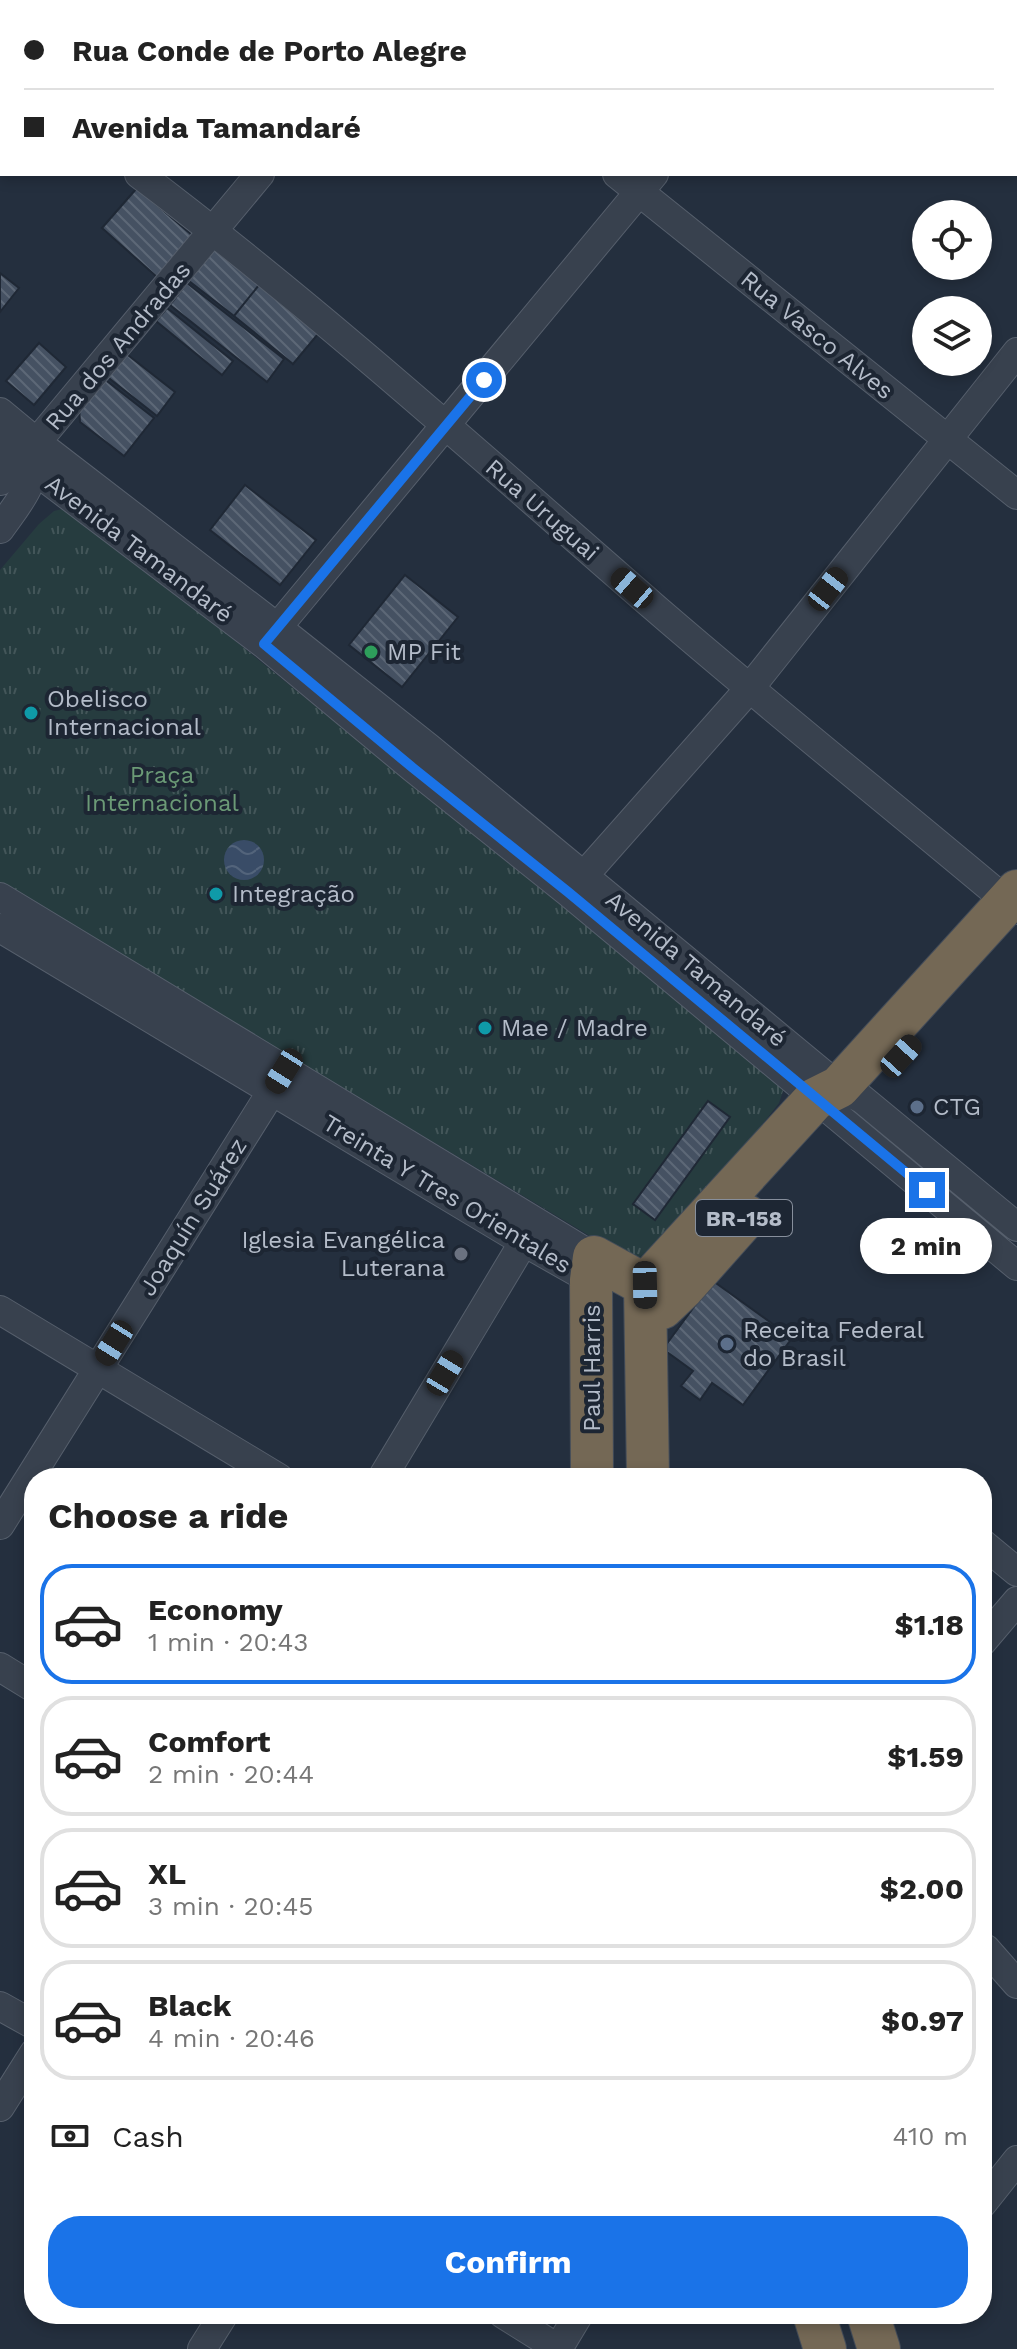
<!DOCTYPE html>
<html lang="en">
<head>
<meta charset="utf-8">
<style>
	:root { --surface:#fff; --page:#f2f2f2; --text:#222; --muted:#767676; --line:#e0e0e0; --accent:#1a73e8 }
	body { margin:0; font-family:"Work Sans",sans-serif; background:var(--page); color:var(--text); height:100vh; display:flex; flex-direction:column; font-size:30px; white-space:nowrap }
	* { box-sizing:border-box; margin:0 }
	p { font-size:26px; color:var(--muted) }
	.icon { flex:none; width:44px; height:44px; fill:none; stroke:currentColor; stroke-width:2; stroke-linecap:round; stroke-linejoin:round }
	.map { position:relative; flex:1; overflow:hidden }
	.sheet { position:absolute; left:24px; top:1468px; width:968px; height:856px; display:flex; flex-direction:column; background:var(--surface); border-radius:32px; box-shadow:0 4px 12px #0003 }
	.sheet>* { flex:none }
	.banner { position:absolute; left:0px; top:0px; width:1018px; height:176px; box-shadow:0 4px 12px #0003; display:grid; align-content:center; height:176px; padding:0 24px; background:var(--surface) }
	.tools { position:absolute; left:912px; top:200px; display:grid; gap:16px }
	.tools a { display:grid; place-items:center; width:80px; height:80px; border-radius:50%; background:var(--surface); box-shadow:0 4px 12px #0003; font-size:40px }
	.end { position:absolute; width:36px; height:36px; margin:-18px; border:10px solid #1a73e8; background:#fff; box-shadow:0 0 0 4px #fff }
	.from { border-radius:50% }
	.bubble { position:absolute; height:56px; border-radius:28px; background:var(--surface); box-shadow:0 4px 12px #0003; font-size:26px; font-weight:700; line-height:56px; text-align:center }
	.car { position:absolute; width:24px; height:48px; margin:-24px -12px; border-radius:10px; box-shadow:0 0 6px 2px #0007; background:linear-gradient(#222 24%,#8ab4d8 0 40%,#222 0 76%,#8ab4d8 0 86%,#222 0) }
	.banner b { display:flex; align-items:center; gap:28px; height:76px; font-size:30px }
	.banner b+b { border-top:2px solid var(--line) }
	.banner i { width:20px; height:20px; background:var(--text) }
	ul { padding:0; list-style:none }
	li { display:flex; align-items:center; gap:24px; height:120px; margin:0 16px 12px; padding:0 8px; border:4px solid var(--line); border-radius:32px }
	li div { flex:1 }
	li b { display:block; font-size:30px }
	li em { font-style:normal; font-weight:700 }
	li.current { border-color:var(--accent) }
	li>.icon { width:72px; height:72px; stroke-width:1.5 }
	h2 { padding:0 24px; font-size:36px; line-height:96px }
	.pay { display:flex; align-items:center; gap:20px; height:88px; padding:0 24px; font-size:30px }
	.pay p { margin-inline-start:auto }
	.action { display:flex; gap:16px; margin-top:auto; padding:16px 24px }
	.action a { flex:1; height:92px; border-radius:32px; background:var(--accent); color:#fff; font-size:32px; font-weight:700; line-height:92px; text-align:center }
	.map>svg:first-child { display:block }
</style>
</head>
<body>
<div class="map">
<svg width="1017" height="2349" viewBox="0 0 1017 2349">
	<defs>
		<pattern id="park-tufts" width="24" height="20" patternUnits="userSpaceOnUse" patternTransform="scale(2)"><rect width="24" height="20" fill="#263c3f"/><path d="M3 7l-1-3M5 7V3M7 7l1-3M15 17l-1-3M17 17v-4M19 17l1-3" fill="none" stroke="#435659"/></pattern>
		<pattern id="water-waves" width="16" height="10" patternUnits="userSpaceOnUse" patternTransform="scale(2)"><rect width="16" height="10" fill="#394c67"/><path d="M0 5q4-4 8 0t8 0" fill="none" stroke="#53647b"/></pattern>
		<pattern id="building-back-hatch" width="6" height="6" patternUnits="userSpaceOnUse" patternTransform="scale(2)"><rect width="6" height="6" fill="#455162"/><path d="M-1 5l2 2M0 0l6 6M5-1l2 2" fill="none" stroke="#5d6877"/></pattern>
	</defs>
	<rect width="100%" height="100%" fill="#242f3e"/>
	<path fill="url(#park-tufts)" d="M 840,0 L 1014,0 L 1017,2 L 1017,140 L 1016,2 L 842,2 Z
		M 66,508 L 79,514 L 777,1081 L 783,1091 L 779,1103 L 658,1257 L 636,1259 L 620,1254 L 0,882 L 0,570 L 39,524 L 54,511 Z"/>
	<path fill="url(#water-waves)" d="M224 860a20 20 0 1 1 40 0a20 20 0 1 1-40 0Z"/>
	<path fill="url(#building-back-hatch)" stroke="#1f2835" stroke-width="2" d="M 137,188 L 193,236 L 157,277 L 102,228 Z
		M 214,249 L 259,285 L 234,316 L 189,281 Z
		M 0,273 L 19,288 L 0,312 Z
		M 187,283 L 284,359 L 267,382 L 170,305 Z
		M 259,285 L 318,334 L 293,364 L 234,316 Z
		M 167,308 L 233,361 L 222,375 L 156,321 Z
		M 39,343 L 66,367 L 34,405 L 6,381 Z
		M 124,352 L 175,392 L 157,416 L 105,375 Z
		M 103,378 L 154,418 L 124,456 L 80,422 L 79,406 Z
		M 245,485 L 316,540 L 280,585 L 210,530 Z
		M 405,575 L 458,617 L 402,687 L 349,645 Z
		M 708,1101 L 730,1117 L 655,1220 L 633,1204 Z
		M 713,1281 L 792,1338 L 743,1405 L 712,1383 L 700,1400 L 681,1386 L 693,1371 L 663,1349 Z"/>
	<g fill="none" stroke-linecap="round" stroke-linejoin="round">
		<defs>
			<path id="minor" d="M 400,0 L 403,2
				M 840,0 L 842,2
				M 1014,0 L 1017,2
				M 797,2 L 799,0
				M 0,68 L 2,70
				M 1016,139 L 1017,140
				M 139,174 C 318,309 485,460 654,607 C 773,710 896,808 1017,910
				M 617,174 L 1017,495
				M 0,412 L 35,441 L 278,628 L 429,748 L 839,1087 L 862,1099 L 1017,1227
				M 0,444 L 264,644 L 413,768 L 568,892 L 1017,1266
				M 0,481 L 19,459
				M 0,529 C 25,494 34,487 36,443 L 260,174
				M 266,641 L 654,174
				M 572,889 L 749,689 L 1017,352
				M 0,897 L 594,1257
				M 0,928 L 524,1242 L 591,1280
				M 0,1310 L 279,1478
				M 382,1478 L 532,1228
				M 0,1525 L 282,1075
				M 982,1543 L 1017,1572
				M 982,1642 L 1017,1601
				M 0,1667 L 34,1688
				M 986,1949 L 1017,1984
				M 0,2006 L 34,2025
				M 0,2107 L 34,2053
				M 982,2204 L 1017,2160
				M 503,2314 L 559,2349
				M 202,2349 L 224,2314
				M 558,2349 L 579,2314"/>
			<path id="highway" d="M 645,1285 L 815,1099 L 839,1087 L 1017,891
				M 645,1287 L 648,1478
				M 646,1313 L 662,1308 L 683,1288 L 747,1216
				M 592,1478 L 591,1280 L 594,1257 L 645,1285
				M 814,2314 L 825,2349
				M 868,2314 L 879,2349"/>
		</defs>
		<use href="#minor" stroke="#565f6c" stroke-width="30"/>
		<use href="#highway" stroke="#434c59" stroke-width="44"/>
		<use href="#minor" stroke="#38414e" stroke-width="28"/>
		<use href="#highway" stroke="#746855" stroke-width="42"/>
	</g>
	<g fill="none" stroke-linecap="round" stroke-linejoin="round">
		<path stroke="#1a73e8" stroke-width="10" d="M 484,380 L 264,644 L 413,768 L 568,892 L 927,1190"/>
	</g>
	<circle fill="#2e9e5b" stroke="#1d2633" stroke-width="3" cx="371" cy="652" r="8"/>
	<g fill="#0f9aa8" stroke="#1d2633" stroke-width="3">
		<circle cx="31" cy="713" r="8"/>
		<circle cx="216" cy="894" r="8"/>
		<circle cx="485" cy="1028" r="8"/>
	</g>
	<g fill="#5c6f8a" stroke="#1d2633" stroke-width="3">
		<circle cx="917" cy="1107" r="8"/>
		<circle cx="727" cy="1344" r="8"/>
	</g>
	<circle fill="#6b7280" stroke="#1d2633" stroke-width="3" cx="461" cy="1254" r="8"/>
	<g text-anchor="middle" stroke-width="8" stroke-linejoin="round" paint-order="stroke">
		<rect fill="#1d2633" stroke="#878f9c" stroke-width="2" x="696" y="1200" width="96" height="36" rx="6"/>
		<g font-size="22" font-weight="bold" fill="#b4bcc9">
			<text x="744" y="1226">BR-158</text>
		</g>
		<g font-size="24" fill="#b4bcc9" stroke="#1d2633">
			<text transform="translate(817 335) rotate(39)" y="8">Rua Vasco Alves</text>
			<text transform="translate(118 346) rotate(-50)" y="8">Rua dos Andradas</text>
			<text transform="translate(542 510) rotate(41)" y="8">Rua Uruguai</text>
			<text transform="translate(139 549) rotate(37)" y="8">Avenida Tamandaré</text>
			<text transform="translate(696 969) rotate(40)" y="8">Avenida Tamandaré</text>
			<text transform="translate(447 1194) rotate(31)" y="8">Treinta Y Tres Orientales</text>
			<text transform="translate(193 1217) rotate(-58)" y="8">Joaquín Suárez</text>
			<text transform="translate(592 1368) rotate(-90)" y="8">Paul Harris</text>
		</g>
		<g font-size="24" fill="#b4bcc9" stroke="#1d2633" text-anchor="start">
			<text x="387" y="660">MP Fit</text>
			<text x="47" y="707">Obelisco<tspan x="47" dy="28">Internacional</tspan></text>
			<text x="232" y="902">Integração</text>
			<text x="501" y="1036">Mae / Madre</text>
			<text x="933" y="1115">CTG</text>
			<text x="445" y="1248" text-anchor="end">Iglesia Evangélica<tspan x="445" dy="28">Luterana</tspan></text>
			<text x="743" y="1338">Receita Federal<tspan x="743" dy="28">do Brasil</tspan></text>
		</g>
		<g font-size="24" fill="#6b9a76" stroke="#1d2633">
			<text x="162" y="783">Praça<tspan x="162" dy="28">Internacional</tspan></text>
		</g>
	</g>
</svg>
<div class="tools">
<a><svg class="icon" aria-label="locate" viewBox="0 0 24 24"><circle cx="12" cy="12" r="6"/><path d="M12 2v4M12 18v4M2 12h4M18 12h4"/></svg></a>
<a><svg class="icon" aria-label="layers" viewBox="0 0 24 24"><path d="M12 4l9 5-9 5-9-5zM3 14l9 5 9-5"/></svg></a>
</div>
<i class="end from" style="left:484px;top:380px"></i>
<i class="end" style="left:927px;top:1190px"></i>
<div class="bubble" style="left:860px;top:1218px;width:132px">2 min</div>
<i class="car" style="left:632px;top:588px;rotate:311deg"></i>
<i class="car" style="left:828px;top:589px;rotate:38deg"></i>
<i class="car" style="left:901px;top:1056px;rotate:42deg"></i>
<i class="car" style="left:284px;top:1071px;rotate:212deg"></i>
<i class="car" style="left:645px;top:1285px;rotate:179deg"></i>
<i class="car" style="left:114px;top:1343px;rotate:212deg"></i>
<i class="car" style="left:445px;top:1373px;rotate:31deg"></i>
<div class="banner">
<b><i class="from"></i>Rua Conde de Porto Alegre</b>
<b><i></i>Avenida Tamandaré</b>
</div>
<section class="sheet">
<h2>Choose a ride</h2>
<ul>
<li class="current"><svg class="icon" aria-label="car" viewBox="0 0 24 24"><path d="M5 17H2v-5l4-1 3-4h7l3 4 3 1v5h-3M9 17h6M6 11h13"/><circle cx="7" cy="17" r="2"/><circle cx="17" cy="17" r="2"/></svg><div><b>Economy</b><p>1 min · 20:43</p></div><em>$1.18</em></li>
<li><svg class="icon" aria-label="car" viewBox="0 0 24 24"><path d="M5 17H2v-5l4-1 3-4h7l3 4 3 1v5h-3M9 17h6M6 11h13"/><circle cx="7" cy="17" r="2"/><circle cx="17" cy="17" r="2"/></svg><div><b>Comfort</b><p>2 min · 20:44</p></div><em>$1.59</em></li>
<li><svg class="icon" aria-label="car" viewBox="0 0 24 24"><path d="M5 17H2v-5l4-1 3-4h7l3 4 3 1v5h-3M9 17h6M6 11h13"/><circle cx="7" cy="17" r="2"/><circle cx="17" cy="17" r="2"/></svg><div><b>XL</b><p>3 min · 20:45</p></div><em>$2.00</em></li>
<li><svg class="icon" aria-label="car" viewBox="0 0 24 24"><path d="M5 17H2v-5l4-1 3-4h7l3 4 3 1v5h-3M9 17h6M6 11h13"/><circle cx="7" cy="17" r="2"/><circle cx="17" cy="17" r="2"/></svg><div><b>Black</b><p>4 min · 20:46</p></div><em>$0.97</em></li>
</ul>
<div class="pay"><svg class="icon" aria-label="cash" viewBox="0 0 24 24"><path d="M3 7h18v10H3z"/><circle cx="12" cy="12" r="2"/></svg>Cash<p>410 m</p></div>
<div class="action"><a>Confirm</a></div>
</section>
</div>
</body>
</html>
